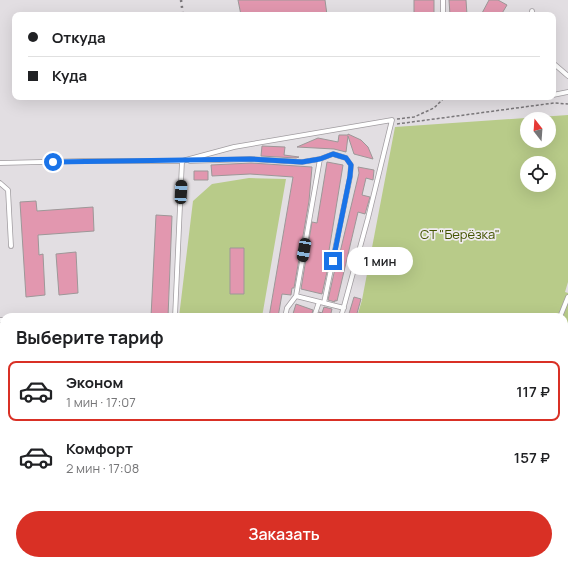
<!DOCTYPE html>
<html lang="ru">
<head>
<meta charset="utf-8">
<style>
	:root { --surface:#fff; --page:#f6f6f6; --text:#202124; --muted:#757577; --line:#e0e0e0; --accent:#d93025 }
	body { margin:0; font-family:Manrope,sans-serif; background:var(--page); color:var(--text); height:100vh; display:flex; flex-direction:column; font-size:15px; white-space:nowrap }
	* { box-sizing:border-box; margin:0 }
	p { font-size:13px; color:var(--muted) }
	.icon { flex:none; width:22px; height:22px; fill:none; stroke:currentColor; stroke-width:2; stroke-linecap:round; stroke-linejoin:round }
	.map { position:relative; flex:1; overflow:hidden }
	.sheet { position:absolute; left:0px; top:313px; width:568px; height:252px; display:flex; flex-direction:column; background:var(--surface); border-radius:12px 12px 0 0; box-shadow:0 4px 16px #0002 }
	.sheet>* { flex:none }
	.top-card { position:absolute; left:12px; top:12px; width:544px; height:88px; border-radius:8px; box-shadow:0 4px 16px #0002; display:grid; align-content:center; height:88px; padding:0 16px; background:var(--surface) }
	.needle { width:26px; rotate:343deg }
	.tools { position:absolute; left:520px; top:112px; display:grid; gap:8px }
	.tools a { display:grid; place-items:center; width:36px; height:36px; border-radius:50%; background:var(--surface); box-shadow:0 4px 16px #0002; font-size:20px }
	.end { position:absolute; width:18px; height:18px; margin:-9px; border:5px solid #1a73e8; background:#fff; box-shadow:0 0 0 2px #fff }
	.from { border-radius:50% }
	.bubble { position:absolute; height:28px; border-radius:14px; background:var(--surface); box-shadow:0 4px 16px #0002; font-size:13px; font-weight:600; line-height:28px; text-align:center }
	.car { position:absolute; width:12px; height:24px; margin:-12px -6px; border-radius:5px; box-shadow:0 0 3px 1px #0007; background:linear-gradient(#222 24%,#8ab4d8 0 40%,#222 0 76%,#8ab4d8 0 86%,#222 0) }
	.top-card b { display:flex; align-items:center; gap:14px; height:38px; font-size:15px }
	.top-card b+b { border-top:1px solid var(--line) }
	.top-card i { width:10px; height:10px; background:var(--text) }
	ul { padding:0; list-style:none }
	li { display:flex; align-items:center; gap:12px; height:60px; margin:0 8px 6px; padding:0 8px; border:2px solid transparent; border-radius:8px }
	li div { flex:1 }
	li b { display:block; font-size:15px }
	li em { font-style:normal; font-weight:600 }
	li.current { border-color:var(--accent) }
	li>.icon { width:36px; height:36px; stroke-width:1.5 }
	h2 { padding:0 16px; font-size:18px; line-height:48px }
	.primary-button { display:flex; gap:8px; margin-top:auto; padding:8px 16px }
	.primary-button a { flex:1; height:46px; border-radius:24px; background:var(--accent); color:#fff; font-size:16px; font-weight:600; line-height:46px; text-align:center }
	.map>svg:first-child { display:block }
</style>
</head>
<body>
<div class="map">
<svg width="568" height="565" viewBox="0 0 568 565">
	<rect width="100%" height="100%" fill="#e2dee2"/>
	<path fill="#b8cb89" fill-rule="evenodd" d="M 568,115 L 568,282 L 565,292 L 568,293 L 568,565 L 265,565 L 267,561 L 564,561 L 564,317 L 357,317 L 362,300 L 395,127 ZM 527,119 L 549,119 L 549,141 L 527,141 ZM 527,163 L 549,163 L 549,185 L 527,185 Z
		M 249,178 L 286,179 L 262,317 L 179,317 L 193,201 L 212,184 Z"/>
	<path fill="#e297af" stroke="#9d9798" d="M 238,0 L 325,0 L 327,15 L 241,15 Z
		M 414,0 L 434,0 L 434,15 L 414,15 Z
		M 449,0 L 466,0 L 467,15 L 450,15 Z
		M 489,0 L 498,0 L 507,5 L 501,15 L 481,15 Z
		M 348,134 L 361,140 L 368,147 L 373,159 L 354,154 L 348,136 L 346,152 L 334,149 L 297,147 L 318,138 L 338,142 L 339,135 L 348,135 Z
		M 262,146 L 285,147 L 284,155 L 299,157 L 296,158 L 261,156 Z
		M 327,162 L 343,165 L 327,263 L 329,263 L 322,294 L 301,289 L 312,222 L 317,223 Z
		M 251,163 L 312,167 L 309,201 L 294,288 L 292,288 L 291,295 L 282,294 L 278,317 L 269,317 L 293,177 L 250,174 L 212,176 L 211,165 Z
		M 358,167 L 374,170 L 373,180 L 366,178 L 362,195 L 370,197 L 365,214 L 358,212 L 337,301 L 335,300 L 335,302 L 328,300 L 336,264 L 337,265 L 359,173 Z
		M 194,171 L 208,171 L 208,180 L 194,180 Z
		M 36,201 L 37,211 L 93,207 L 94,231 L 38,235 L 39,255 L 43,254 L 45,295 L 26,297 L 20,202 Z
		M 156,215 L 172,216 L 168,317 L 151,317 Z
		M 230,248 L 244,248 L 244,294 L 230,294 Z
		M 76,252 L 78,293 L 59,295 L 56,254 Z
		M 354,297 L 361,299 L 356,317 L 348,317 Z
		M 296,304 L 313,310 L 311,317 L 292,317 Z
		M 324,307 L 332,309 L 330,317 L 318,317 L 319,312 L 322,313 Z"/>
	<g fill="none" stroke-linecap="round" stroke-linejoin="round">
		<defs>
			<path id="lane" d="M 443,0 L 443,15
				M 532,11 L 532,15
				M 553,63 L 568,76
				M 553,95 L 568,92
				M 190,161 L 250,159 L 302,162 L 320,159 L 333,154 L 346,158 L 351,165 L 350,177 L 324,303
				M 0,163 L 82,161 L 182,161 L 234,147 L 392,120 L 368,218 L 341,317
				M 0,183 L 8,190 L 11,246
				M 296,296 L 320,159
				M 175,317 L 182,161 L 183,161
				M 285,317 L 287,308 L 296,296 L 344,308
				M 314,317 L 319,302
				M 560,317 L 568,297
				M 0,320 L 4,320
				M 2,503 L 4,508
				M 51,561 L 52,565
				M 209,565 L 215,561
				M 241,565 L 245,561
				M 459,565 L 459,561"/>
		</defs>
		<use href="#lane" stroke="#a19da1" stroke-width="5.5"/>
		<path stroke="#7b787b" stroke-width="1.5" stroke-dasharray="3 2" stroke-linecap="butt" d="M 397,119 L 414,117 L 434,108 L 445,97
			M 397,124 L 554,103 L 568,104"/>
		<use href="#lane" stroke="#fff" stroke-width="4"/>
		<path stroke="#797679" stroke-width="2.5" stroke-dasharray="2 4" stroke-linecap="butt" d="M 181,0 L 183,15"/>
	</g>
	<g fill="none" stroke-linecap="round" stroke-linejoin="round">
		<path stroke="#1a73e8" stroke-width="5" d="M 53,162 L 250,159 L 302,162 L 320,159 L 333,154 L 346,158 L 351,165 L 350,176 L 333,261"/>
	</g>
	<g text-anchor="middle" stroke-width="3.5" stroke-linejoin="round" paint-order="stroke">
		<g font-size="13" fill="#445401" stroke="#efebef">
			<text x="460" y="239">СТ "Берёзка"</text>
		</g>
	</g>
</svg>
<div class="tools">
<a><svg class="needle" viewBox="-14 -14 28 28"><path d="M0-13l5 13h-10z" fill="#e53935"/><path d="M0 13l5-13h-10z" fill="#757577"/></svg></a>
<a><svg class="icon" aria-label="locate" viewBox="0 0 24 24"><circle cx="12" cy="12" r="6"/><path d="M12 2v4M12 18v4M2 12h4M18 12h4"/></svg></a>
</div>
<i class="end from" style="left:53px;top:162px"></i>
<i class="end" style="left:333px;top:261px"></i>
<div class="bubble" style="left:347px;top:247px;width:66px">1 мин</div>
<i class="car" style="left:181px;top:192px;rotate:3deg"></i>
<i class="car" style="left:304px;top:250px;rotate:190deg"></i>
<div class="top-card">
<b><i class="from"></i>Откуда</b>
<b><i></i>Куда</b>
</div>
<section class="sheet">
<h2>Выберите тариф</h2>
<ul>
<li class="current"><svg class="icon" aria-label="car" viewBox="0 0 24 24"><path d="M5 17H2v-5l4-1 3-4h7l3 4 3 1v5h-3M9 17h6M6 11h13"/><circle cx="7" cy="17" r="2"/><circle cx="17" cy="17" r="2"/></svg><div><b>Эконом</b><p>1 мин · 17:07</p></div><em>117 ₽</em></li>
<li><svg class="icon" aria-label="car" viewBox="0 0 24 24"><path d="M5 17H2v-5l4-1 3-4h7l3 4 3 1v5h-3M9 17h6M6 11h13"/><circle cx="7" cy="17" r="2"/><circle cx="17" cy="17" r="2"/></svg><div><b>Комфорт</b><p>2 мин · 17:08</p></div><em>157 ₽</em></li>
</ul>
<div class="primary-button"><a>Заказать</a></div>
</section>
</div>
</body>
</html>
